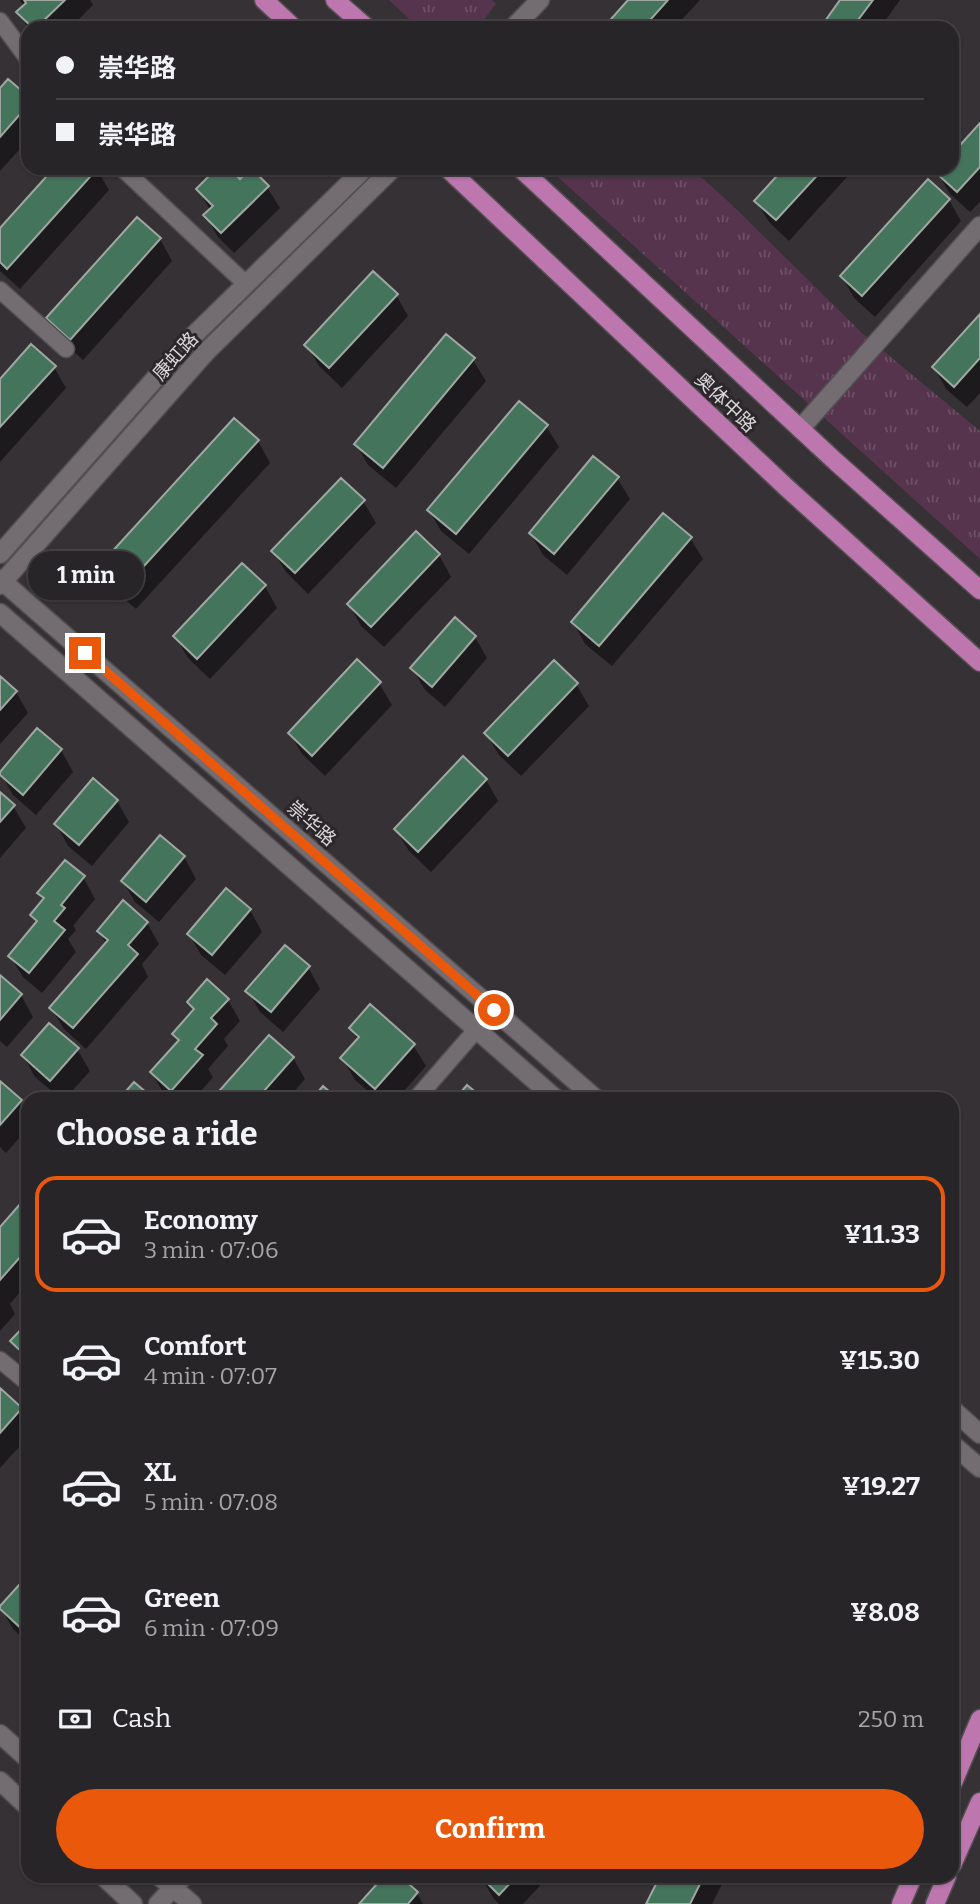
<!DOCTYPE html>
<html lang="en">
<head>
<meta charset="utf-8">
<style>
	:root { --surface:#282528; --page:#343134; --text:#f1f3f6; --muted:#a5a5a8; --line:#444245; --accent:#ea580c }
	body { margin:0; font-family:Bitter,"Noto Sans SC",serif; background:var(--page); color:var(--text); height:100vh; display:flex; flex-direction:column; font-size:26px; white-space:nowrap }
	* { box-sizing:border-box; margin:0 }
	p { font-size:23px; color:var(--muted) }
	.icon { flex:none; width:38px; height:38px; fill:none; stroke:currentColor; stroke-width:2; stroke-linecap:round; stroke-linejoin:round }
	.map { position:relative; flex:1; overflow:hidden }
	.side { position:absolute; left:21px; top:1092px; width:938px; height:791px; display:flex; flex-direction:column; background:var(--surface); border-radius:21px; box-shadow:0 2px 5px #0004,0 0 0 2px var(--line) }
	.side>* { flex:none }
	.banner { position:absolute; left:21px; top:21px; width:938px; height:154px; border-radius:21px; box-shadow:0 2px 5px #0004,0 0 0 2px var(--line); display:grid; align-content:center; height:154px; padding:0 35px; background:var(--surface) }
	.end { position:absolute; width:32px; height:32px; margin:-16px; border:9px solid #ea580c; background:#fff; box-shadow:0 0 0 4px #fff }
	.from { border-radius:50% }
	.bubble { position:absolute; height:49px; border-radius:24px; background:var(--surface); box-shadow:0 2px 5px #0004,0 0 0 2px var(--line); font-size:23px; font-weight:700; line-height:49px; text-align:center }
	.banner b { display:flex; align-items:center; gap:24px; height:66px; font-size:26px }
	.banner b+b { border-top:2px solid var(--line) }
	.banner i { width:18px; height:18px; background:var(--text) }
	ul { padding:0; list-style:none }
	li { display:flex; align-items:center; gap:21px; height:116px; margin:0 14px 10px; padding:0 21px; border:4px solid transparent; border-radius:21px }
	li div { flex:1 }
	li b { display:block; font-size:26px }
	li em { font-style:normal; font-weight:700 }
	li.selected { border-color:var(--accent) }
	li>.icon { width:63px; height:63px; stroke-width:1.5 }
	h2 { padding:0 35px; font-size:32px; line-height:84px }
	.pay { display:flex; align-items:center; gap:18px; height:77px; padding:0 35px; font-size:26px }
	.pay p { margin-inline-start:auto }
	.primary-button { display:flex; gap:14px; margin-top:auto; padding:14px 35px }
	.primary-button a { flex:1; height:80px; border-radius:42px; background:var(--accent); color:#fff; font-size:28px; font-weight:700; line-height:80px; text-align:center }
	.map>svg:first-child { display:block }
</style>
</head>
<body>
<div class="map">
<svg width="980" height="1904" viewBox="0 0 980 1904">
	<defs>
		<pattern id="grass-tufts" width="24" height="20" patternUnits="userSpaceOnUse" patternTransform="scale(1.75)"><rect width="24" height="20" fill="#56344e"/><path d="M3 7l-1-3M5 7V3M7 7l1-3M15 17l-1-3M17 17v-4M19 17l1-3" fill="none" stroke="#6e5167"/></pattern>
	</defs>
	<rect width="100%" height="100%" fill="#363135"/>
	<path fill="url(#grass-tufts)" d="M 389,0 L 492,0 L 496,4 L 477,28 L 419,28 Z
		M 548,168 L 691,168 L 732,205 L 863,334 L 980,431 L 980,559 Z"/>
	<path fill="#0007" d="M 20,0 L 90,0 L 93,5 L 70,28 L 28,28 L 19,12 L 24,7 Z
		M 630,0 L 700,0 L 674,28 L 605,28 Z
		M 843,0 L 900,0 L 880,28 L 822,28 Z
		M 0,91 L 28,99 L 28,140 L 0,171 Z
		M 980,126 L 980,202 L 970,212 L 950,194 L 937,172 L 941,168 L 952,168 L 952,156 Z
		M 56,168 L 96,168 L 109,190 L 20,289 L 0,271 L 0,231 Z
		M 219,168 L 226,168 L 240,182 L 267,187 L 280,208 L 234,253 L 218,237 L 205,215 L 210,210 L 198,189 Z
		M 786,168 L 855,168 L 789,241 L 769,222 L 756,201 Z
		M 949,200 L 961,221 L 875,317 L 854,298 L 842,276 Z
		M 137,219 L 160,239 L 172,261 L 83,360 L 61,340 L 48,318 Z
		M 396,295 L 408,316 L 342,388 L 319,366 L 307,345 Z
		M 980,317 L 980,393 L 967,407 L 946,389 L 934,367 Z
		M 473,360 L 486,381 L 396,488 L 368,465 L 356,444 Z
		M 54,367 L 66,388 L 0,462 L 0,382 Z
		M 546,426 L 559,447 L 469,554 L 441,531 L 429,510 Z
		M 258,441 L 270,463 L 136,609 L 112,588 L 100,567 Z
		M 617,478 L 630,499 L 567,575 L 543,555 L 531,534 Z
		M 363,501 L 376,523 L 308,594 L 286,572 L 273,551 Z
		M 416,534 L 439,555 L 451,577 L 384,647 L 361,626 L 349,605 Z
		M 690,538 L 703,559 L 612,666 L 585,644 L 573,622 Z
		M 242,565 L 265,586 L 277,608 L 210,679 L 188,658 L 175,636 Z
		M 475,637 L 487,658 L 445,707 L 425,690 L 412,668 Z
		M 0,678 L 16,692 L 28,713 L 0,744 Z
		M 379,683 L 392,705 L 325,776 L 302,754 L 290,733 Z
		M 576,684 L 589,706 L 521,776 L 499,755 L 486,734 Z
		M 38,730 L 61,750 L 73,772 L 36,815 L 13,795 L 1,774 Z
		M 486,780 L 498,801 L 431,872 L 409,851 L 396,830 Z
		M 0,795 L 13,806 L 26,828 L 0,858 Z
		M 117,801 L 129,822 L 92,866 L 68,846 L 56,824 Z
		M 184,857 L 196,879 L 159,922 L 135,902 L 123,881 Z
		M 83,877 L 95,899 L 73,926 L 76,930 L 68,939 L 76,952 L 42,993 L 23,977 L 10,956 L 37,923 L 32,915 L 44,901 L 39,893 Z
		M 250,910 L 262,932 L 225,975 L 201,955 L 189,934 Z
		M 147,923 L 159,944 L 142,964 L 148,977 L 86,1049 L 64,1029 L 51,1008 L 106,944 L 99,931 Z
		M 308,967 L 320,989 L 283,1032 L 260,1012 L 248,991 Z
		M 0,977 L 21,995 L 33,1017 L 7,1047 L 0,1041 Z
		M 228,1000 L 240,1021 L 224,1039 L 228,1046 L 208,1069 L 213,1077 L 194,1099 L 170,1099 L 164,1094 L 152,1073 L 179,1042 L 174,1034 L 194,1012 L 189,1002 Z
		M 351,1028 L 413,1045 L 426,1066 L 397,1099 L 377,1099 L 355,1080 L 343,1059 L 358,1041 Z
		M 77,1049 L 90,1071 L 65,1099 L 61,1099 L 35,1077 L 23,1055 Z
		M 293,1058 L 305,1079 L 288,1099 L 214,1099 Z
		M 0,1083 L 21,1101 L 28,1114 L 28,1128 L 6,1153 L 0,1147 Z
		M 28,1198 L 28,1283 L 10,1304 L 15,1314 L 0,1331 L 0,1229 Z
		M 28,1325 L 28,1366 L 12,1341 Z
		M 0,1391 L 21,1410 L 28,1422 L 28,1437 L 0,1468 Z
		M 28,1578 L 28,1643 L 13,1629 L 1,1608 Z
		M 386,1876 L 398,1876 L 417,1893 L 423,1904 L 362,1904 Z
		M 483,1876 L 549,1876 L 523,1904 L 499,1904 L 494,1899 L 481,1877 Z
		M 661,1876 L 726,1876 L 712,1904 L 648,1904 Z"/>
	<path fill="#45745c" stroke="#a0a7a3" stroke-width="2" d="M 24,0 L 65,0 L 36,28 L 33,28 L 16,12 L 26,3 Z
		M 628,0 L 668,0 L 643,28 L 603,28 Z
		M 840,0 L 873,0 L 852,28 L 820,28 Z
		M 8,79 L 28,96 L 28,105 L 0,137 L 0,88 Z
		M 980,123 L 980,167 L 957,192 L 935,172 L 939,168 L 952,168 L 952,154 Z
		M 54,168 L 98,168 L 7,269 L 0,262 L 0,228 Z
		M 217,168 L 229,168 L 240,179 L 251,168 L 269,186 L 221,233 L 203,215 L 213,206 L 196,189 Z
		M 784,168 L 824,168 L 776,220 L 754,201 Z
		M 928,179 L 950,199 L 862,296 L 840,276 Z
		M 137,217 L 161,238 L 70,340 L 46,318 Z
		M 373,271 L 398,294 L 329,368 L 304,345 Z
		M 980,314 L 980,358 L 954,387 L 932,367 Z
		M 446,334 L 475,358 L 383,468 L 354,444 Z
		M 31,344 L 56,366 L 0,427 L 0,379 Z
		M 519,401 L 548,425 L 456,534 L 427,510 Z
		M 234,418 L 259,440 L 123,589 L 98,567 Z
		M 593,456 L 619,477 L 554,554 L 529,533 Z
		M 341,478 L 365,500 L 295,573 L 271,551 Z
		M 663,513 L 692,537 L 599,646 L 571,622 Z
		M 416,531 L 440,554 L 371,627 L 347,604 Z
		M 242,563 L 266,585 L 197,659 L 173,636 Z
		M 455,617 L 476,636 L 432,687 L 410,668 Z
		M 357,659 L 381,682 L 312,756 L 288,733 Z
		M 554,660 L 578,683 L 508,756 L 484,733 Z
		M 0,676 L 17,691 L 0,710 Z
		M 37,728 L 62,749 L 23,795 L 0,775 L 0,772 Z
		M 463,756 L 487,779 L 418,852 L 394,829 Z
		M 93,778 L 118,800 L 79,845 L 54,824 Z
		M 0,792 L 15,805 L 0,822 Z
		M 160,835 L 185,856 L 146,902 L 121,881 Z
		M 65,860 L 85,876 L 61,905 L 65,908 L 54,921 L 65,930 L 29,973 L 8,956 L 37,921 L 30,915 L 44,898 L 37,893 Z
		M 226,888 L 251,909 L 212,955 L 187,934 Z
		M 123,900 L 148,922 L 128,945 L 138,954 L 73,1028 L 49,1008 L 108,940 L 97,931 Z
		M 285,945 L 310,966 L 271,1012 L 245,991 Z
		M 0,975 L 22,994 L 0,1020 Z
		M 207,979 L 229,999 L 211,1018 L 217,1024 L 195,1049 L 203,1055 L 171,1091 L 150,1072 L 179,1040 L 172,1034 L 194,1009 L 187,1002 Z
		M 370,1004 L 415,1044 L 375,1089 L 340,1058 L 359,1037 L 349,1028 Z
		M 49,1023 L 79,1048 L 50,1081 L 21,1055 Z
		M 269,1035 L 294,1057 L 257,1099 L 212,1099 Z
		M 0,1081 L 22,1100 L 0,1125 Z
		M 134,1082 L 154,1099 L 119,1099 Z
		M 467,1085 L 484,1099 L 455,1099 Z
		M 323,1086 L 338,1099 L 312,1099 Z
		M 28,1195 L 28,1248 L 0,1280 L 0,1227 Z
		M 28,1322 L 28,1358 L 10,1341 Z
		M 0,1388 L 22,1408 L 0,1433 Z
		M 28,1575 L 28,1629 L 25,1632 L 0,1609 L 0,1606 Z
		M 384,1876 L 400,1876 L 418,1892 L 408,1904 L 359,1904 Z
		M 480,1876 L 517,1876 L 499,1895 Z
		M 660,1876 L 704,1876 L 690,1904 L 646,1904 Z"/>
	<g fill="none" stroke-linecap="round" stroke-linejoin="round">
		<defs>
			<path id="minor" d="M 0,21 L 28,59
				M 122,168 L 246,284
				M 0,290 L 66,349
				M 416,1099 L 476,1030
				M 0,1360 L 28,1383"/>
			<path id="tertiary" d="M 800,429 L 980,226
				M 158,1904 L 184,1876"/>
			<path id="secondary" d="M 513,28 L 540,0
				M 0,554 L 191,338 L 365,168
				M 0,579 L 596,1099
				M 0,585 L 206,352 L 393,168
				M 0,613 L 556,1099
				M 952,1409 L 980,1434
				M 952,1444 L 980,1468
				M 0,1734 L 28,1759
				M 0,1781 L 28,1807
				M 103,1876 L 133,1904
				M 159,1876 L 192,1904"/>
			<path id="primary" d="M 264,0 L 294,28
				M 335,0 L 367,28
				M 447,168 L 787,488 L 980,662
				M 520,168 L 835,461 L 980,590
				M 952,1785 L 980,1719
				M 952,1865 L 980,1802
				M 901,1904 L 913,1876
				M 935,1904 L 947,1876"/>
		</defs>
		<use href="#minor" stroke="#524e51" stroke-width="19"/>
		<use href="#tertiary" stroke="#524e51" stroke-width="21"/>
		<use href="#secondary" stroke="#524e51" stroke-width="21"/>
		<use href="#primary" stroke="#524e51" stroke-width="21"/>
		<use href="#minor" stroke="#736d71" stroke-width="16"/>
		<use href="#tertiary" stroke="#736d71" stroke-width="18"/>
		<use href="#secondary" stroke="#736d71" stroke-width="18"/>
		<use href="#primary" stroke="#bd76ae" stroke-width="18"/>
	</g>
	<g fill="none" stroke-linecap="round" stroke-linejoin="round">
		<path stroke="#ea580c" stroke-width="9" d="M 85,653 L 494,1010"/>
	</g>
	<g text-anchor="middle" stroke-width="6" stroke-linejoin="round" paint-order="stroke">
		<g font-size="19" fill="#dbd8da" stroke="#2c272b">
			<text transform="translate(175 356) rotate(-48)" y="7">康虹路</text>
			<text transform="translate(726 402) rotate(44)" y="7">奥体中路</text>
			<text transform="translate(312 823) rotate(41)" y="7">崇华路</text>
		</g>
	</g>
</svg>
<i class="end from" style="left:494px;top:1010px"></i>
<i class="end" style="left:85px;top:653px"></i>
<div class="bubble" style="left:28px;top:551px;width:116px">1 min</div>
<div class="banner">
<b><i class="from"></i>崇华路</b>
<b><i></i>崇华路</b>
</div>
<section class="side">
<h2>Choose a ride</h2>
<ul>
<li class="selected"><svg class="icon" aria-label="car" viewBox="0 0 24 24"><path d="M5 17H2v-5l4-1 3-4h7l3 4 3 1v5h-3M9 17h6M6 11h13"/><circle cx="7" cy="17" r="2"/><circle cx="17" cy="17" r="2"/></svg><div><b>Economy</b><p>3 min · 07:06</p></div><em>¥11.33</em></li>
<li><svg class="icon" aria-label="car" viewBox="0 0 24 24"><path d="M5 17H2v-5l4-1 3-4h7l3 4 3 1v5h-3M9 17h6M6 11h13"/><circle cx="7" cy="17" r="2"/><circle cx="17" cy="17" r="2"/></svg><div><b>Comfort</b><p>4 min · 07:07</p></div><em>¥15.30</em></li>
<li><svg class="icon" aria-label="car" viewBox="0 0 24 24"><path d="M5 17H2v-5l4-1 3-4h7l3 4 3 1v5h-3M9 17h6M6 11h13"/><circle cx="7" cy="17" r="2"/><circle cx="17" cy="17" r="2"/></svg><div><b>XL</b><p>5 min · 07:08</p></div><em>¥19.27</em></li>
<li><svg class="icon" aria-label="car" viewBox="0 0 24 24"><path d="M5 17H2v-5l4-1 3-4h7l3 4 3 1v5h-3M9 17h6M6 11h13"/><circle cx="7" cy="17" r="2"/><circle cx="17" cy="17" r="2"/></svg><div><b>Green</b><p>6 min · 07:09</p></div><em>¥8.08</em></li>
</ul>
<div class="pay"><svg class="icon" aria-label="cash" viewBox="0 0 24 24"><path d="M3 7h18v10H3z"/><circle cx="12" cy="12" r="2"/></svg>Cash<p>250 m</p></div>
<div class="primary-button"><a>Confirm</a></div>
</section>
</div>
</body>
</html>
